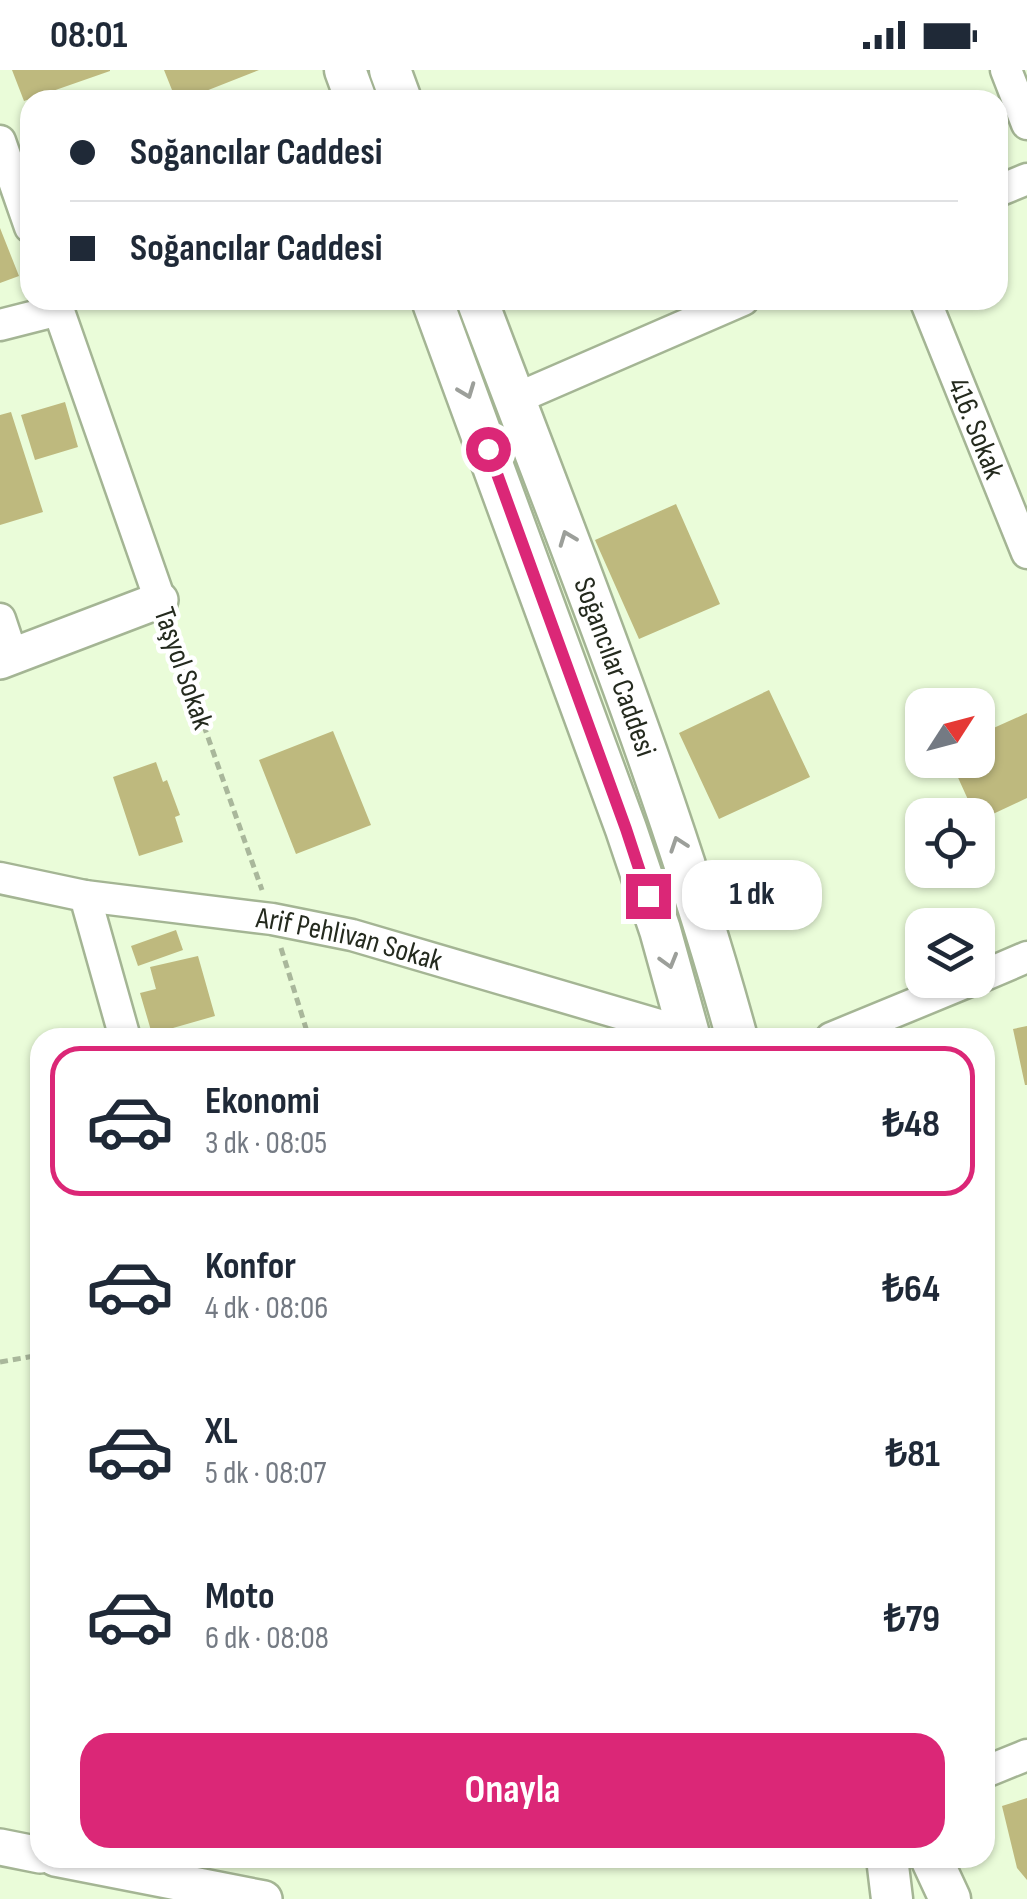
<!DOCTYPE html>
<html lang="tr">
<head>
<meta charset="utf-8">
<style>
	:root { --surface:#fff; --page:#f6f6f7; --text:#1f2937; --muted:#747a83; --line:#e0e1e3; --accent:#db2777 }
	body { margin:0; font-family:"Sofia Sans Condensed",sans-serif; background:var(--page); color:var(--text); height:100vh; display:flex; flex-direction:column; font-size:38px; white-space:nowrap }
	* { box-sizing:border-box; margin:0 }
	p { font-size:32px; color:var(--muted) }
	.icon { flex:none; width:55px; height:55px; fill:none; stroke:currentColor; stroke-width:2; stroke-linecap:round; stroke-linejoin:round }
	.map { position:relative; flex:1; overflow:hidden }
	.drawer { position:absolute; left:30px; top:958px; width:965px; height:840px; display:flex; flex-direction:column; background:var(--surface); border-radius:30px; box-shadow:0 2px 8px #0004 }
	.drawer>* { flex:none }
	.guide { position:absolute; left:20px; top:20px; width:988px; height:220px; border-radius:30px; box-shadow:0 2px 8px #0004; display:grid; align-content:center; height:220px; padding:0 50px; background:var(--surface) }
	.needle { width:65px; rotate:54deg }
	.fabs { position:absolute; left:905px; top:618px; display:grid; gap:20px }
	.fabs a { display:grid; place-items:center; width:90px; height:90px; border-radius:20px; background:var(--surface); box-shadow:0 2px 8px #0004; font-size:50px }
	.end { position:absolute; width:45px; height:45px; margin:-22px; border:12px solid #db2777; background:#fff; box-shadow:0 0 0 5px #fff }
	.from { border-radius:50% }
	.bubble { position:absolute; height:70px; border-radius:30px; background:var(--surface); box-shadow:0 2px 8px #0004; font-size:32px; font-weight:700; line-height:70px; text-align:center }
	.guide b { display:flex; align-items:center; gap:35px; height:95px; font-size:38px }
	.guide b+b { border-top:2px solid var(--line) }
	.guide i { width:25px; height:25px; background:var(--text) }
	ul { padding:18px 0 0; list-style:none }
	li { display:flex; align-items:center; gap:30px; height:150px; margin:0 20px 15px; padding:0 30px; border:5px solid transparent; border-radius:30px }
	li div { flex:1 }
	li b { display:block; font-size:38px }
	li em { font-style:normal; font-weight:700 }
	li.selected { border-color:var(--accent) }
	li>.icon { width:90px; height:90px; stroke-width:1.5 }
	.action { display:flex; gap:20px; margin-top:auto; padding:20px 50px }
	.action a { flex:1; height:115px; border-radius:30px; background:var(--accent); color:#fff; font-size:40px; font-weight:700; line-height:115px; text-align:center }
	.status { display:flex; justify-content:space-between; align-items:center; height:70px; padding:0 50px; background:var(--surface); direction:ltr }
	.status svg { height:28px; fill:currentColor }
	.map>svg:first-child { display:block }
</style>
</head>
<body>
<div class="status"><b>08:01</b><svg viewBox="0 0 49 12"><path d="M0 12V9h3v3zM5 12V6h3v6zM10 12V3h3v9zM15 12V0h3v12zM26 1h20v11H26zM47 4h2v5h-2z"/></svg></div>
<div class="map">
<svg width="1027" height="1829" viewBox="0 0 1027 1829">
	<rect width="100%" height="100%" fill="#eafcd9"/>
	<path fill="#beb97e" d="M 12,0 L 110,0 L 110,1 L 24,31 Z
		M 164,0 L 259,0 L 183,30 L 176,30 Z
		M 0,158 L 19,206 L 0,213 Z
		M 65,332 L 78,377 L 35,390 L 21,345 Z
		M 11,342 L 43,442 L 0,455 L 0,345 Z
		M 676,434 L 720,534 L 639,569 L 595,470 Z
		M 769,620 L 810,707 L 719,749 L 679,663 Z
		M 1027,643 L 1027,728 L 978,751 L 978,745 L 975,745 L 950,690 L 978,690 L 978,665 Z
		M 333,661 L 371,755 L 296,784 L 259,690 Z
		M 156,692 L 163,712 L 167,710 L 180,745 L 175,747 L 183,772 L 139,786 L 113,707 Z
		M 176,860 L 183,880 L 138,896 L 131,876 Z
		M 198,886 L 215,946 L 152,964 L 140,923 L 156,919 L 150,897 Z
		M 1027,956 L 1027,1015 L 1025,1015 L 1013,959 Z
		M 1027,1728 L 1027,1810 L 1017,1798 L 1002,1736 Z"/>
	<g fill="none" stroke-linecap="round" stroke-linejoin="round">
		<defs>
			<g id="minor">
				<path d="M 1006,0 L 1027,54"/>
				<path d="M 0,71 L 30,157"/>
				<path d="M 998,121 L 1027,109"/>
				<path d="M 55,230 L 160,530"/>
				<path id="s1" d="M 925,230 L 1027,483"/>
				<path d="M 0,255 L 59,240"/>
				<path d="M 515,329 L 743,230"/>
				<path d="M 0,549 L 12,585"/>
				<path id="s2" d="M 0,808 L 85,826 L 272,849 L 352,865 L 690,964"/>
				<path d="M 85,826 L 125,968"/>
				<path d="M 978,908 L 1027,887"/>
				<path d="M 831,968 L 972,910"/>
				<path d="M 985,1702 L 1027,1685"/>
			</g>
			<path id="tertiary" d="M 0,591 L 160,530
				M 0,1777 L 40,1785
				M 55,1788 L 264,1829"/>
			<g id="secondary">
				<path d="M 345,0 L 356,30"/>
				<path d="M 390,0 L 401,30"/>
				<path d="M 432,230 L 626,759 L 660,860 L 690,968"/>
				<path id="s3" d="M 477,230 C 569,474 668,716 737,968"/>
				<path d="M 887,1788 L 892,1829"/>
				<path d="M 931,1788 L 950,1829"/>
			</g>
		</defs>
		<use href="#minor" stroke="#a4b594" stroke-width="35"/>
		<use href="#tertiary" stroke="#a4b594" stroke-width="40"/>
		<use href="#secondary" stroke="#a4b594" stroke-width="45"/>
		<path stroke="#a9b79b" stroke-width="5" stroke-dasharray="8 5" stroke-linecap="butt" d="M 169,557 L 262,820
			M 281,878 L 309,968
			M 0,1292 L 40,1285"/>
		<use href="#minor" stroke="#fff" stroke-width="30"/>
		<use href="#tertiary" stroke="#fff" stroke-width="35"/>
		<use href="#secondary" stroke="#fff" stroke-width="40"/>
	</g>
	<defs><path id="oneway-chevron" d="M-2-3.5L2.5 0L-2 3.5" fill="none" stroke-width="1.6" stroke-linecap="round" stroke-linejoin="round" transform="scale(2.5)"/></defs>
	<g stroke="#9c9f9a">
		<use href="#oneway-chevron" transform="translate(467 321) rotate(69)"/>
		<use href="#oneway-chevron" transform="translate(567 468) rotate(-111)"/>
		<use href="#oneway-chevron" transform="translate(678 774) rotate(-109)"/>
		<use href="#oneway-chevron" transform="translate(669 891) rotate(74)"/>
	</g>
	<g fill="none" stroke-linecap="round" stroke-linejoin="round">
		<path stroke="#db2777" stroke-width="12" d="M 488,379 L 626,759 L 648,826"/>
	</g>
	<g text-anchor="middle" stroke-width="9" stroke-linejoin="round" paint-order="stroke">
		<g font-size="30" fill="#242a1e" stroke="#fff">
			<text dy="10" stroke="none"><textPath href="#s1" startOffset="138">416. Sokak</textPath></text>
			<text dy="10" stroke="none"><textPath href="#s3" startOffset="392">Soğancılar Caddesi</textPath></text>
			<text transform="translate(184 598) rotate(71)" y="10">Taşyol Sokak</text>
			<text dy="10" stroke="none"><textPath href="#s2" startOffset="355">Arif Pehlivan Sokak</textPath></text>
		</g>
	</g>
</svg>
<div class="fabs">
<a><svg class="needle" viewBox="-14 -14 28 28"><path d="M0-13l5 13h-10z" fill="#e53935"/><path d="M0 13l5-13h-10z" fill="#747a83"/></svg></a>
<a><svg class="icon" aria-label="locate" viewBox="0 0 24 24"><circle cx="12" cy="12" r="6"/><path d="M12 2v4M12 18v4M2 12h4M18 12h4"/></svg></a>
<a><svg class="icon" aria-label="layers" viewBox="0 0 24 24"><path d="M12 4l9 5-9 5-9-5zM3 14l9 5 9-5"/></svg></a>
</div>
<i class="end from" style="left:488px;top:379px"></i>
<i class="end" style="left:648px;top:826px"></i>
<div class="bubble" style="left:682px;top:790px;width:140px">1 dk</div>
<div class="guide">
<b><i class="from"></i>Soğancılar Caddesi</b>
<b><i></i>Soğancılar Caddesi</b>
</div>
<section class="drawer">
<ul>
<li class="selected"><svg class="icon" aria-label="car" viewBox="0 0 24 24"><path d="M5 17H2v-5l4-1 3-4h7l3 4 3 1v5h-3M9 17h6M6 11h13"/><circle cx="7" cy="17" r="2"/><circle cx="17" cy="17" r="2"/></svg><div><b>Ekonomi</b><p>3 dk · 08:05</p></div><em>₺48</em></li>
<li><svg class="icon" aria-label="car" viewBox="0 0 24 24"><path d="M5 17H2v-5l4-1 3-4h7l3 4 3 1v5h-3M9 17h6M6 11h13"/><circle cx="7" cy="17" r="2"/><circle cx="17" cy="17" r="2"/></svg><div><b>Konfor</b><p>4 dk · 08:06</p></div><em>₺64</em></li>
<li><svg class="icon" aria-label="car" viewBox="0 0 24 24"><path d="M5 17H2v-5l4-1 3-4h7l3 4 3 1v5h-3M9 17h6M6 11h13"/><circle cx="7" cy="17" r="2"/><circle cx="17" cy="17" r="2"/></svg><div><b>XL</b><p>5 dk · 08:07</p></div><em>₺81</em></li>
<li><svg class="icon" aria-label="car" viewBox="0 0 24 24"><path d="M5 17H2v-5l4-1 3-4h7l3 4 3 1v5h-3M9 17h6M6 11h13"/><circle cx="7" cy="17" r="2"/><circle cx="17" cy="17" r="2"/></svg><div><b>Moto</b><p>6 dk · 08:08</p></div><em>₺79</em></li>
</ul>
<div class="action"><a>Onayla</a></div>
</section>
</div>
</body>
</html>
